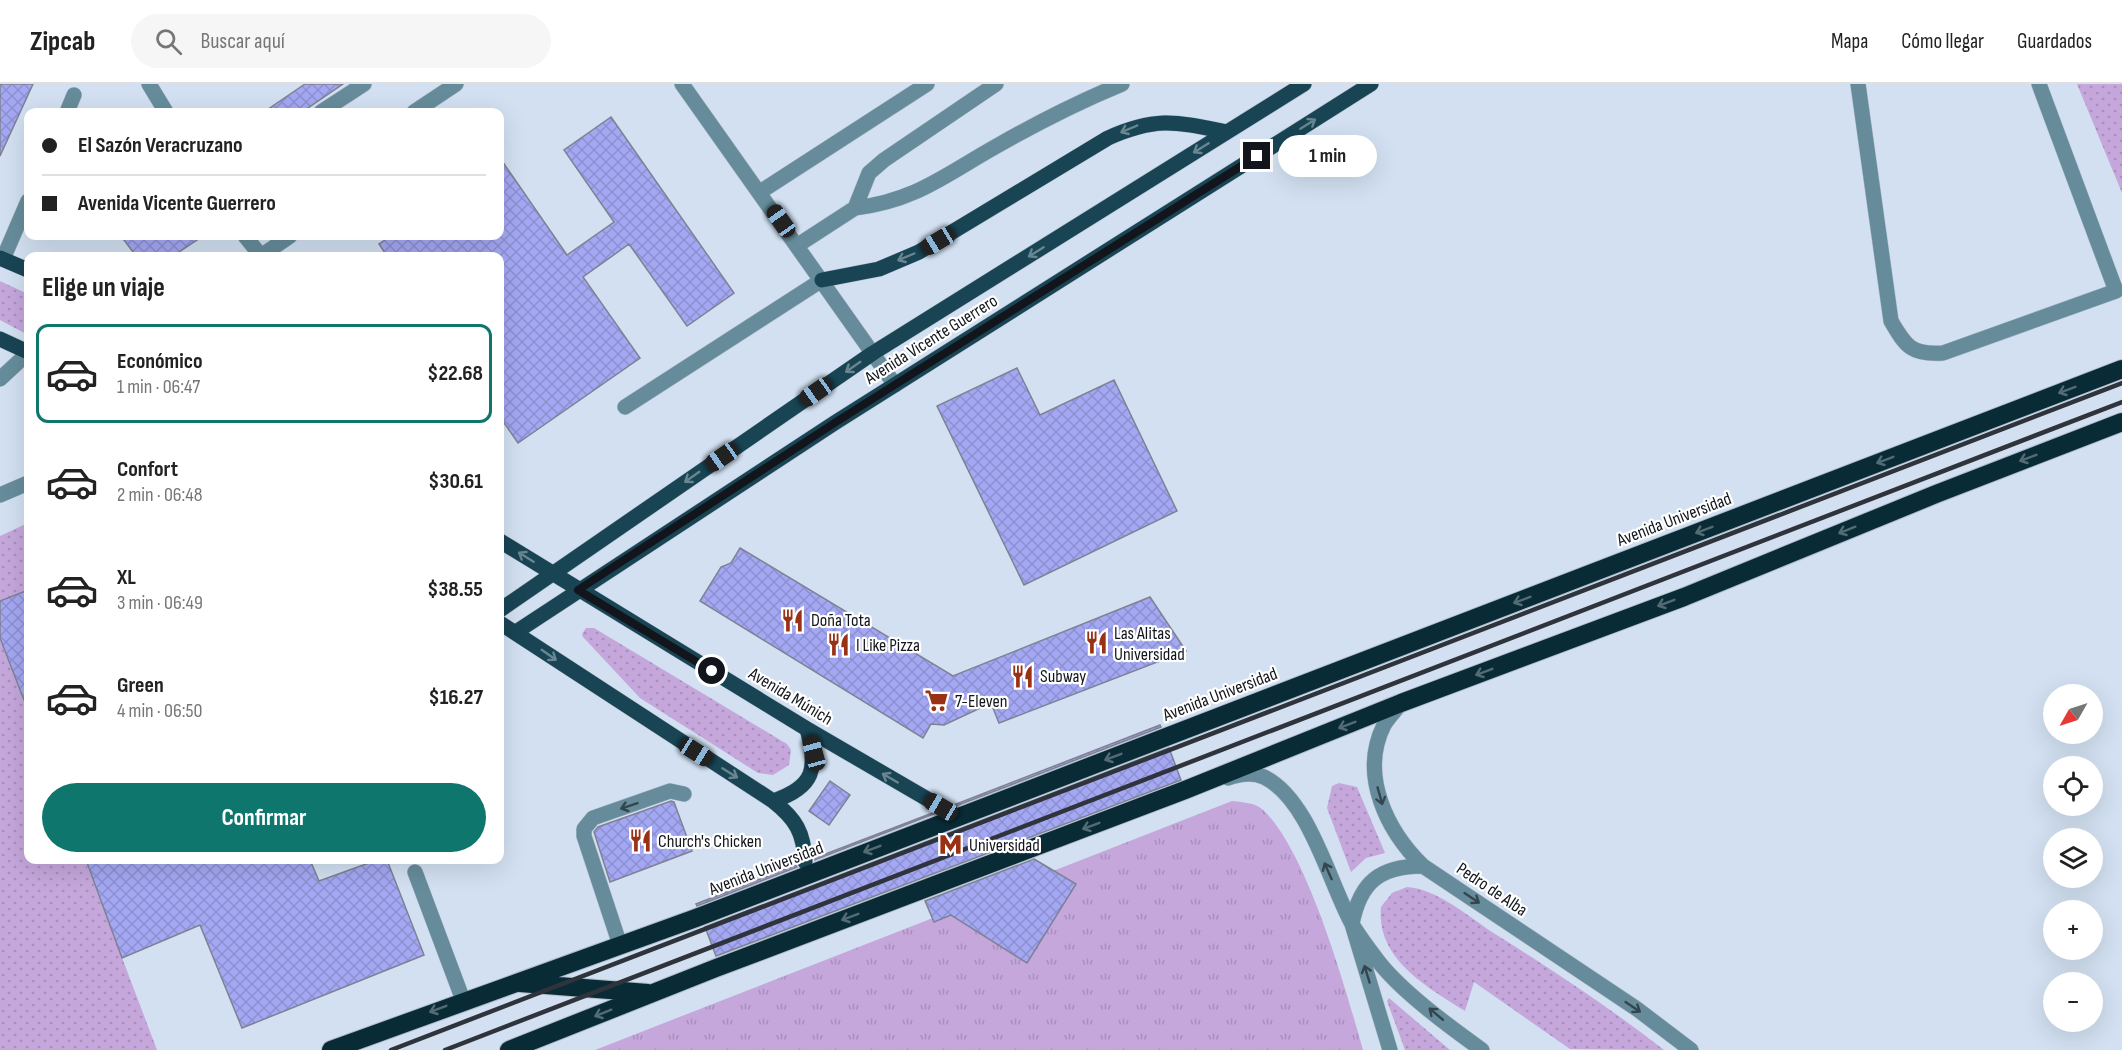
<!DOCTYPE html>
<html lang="es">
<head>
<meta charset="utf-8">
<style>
	:root { --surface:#fff; --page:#f6f6f6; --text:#222; --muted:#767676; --line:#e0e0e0; --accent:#0f766e }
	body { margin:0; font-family:"Sofia Sans Condensed",sans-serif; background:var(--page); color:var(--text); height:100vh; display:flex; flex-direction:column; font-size:22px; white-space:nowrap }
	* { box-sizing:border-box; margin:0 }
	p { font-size:20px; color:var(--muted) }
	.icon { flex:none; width:33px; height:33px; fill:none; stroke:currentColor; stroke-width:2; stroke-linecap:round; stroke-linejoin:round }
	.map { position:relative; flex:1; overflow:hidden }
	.drawer { position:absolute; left:24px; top:168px; width:480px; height:612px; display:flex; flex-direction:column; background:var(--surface); border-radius:12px; box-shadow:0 6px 24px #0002 }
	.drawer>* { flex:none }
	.hud { position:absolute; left:24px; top:24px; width:480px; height:132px; border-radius:12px; box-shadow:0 6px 24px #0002; display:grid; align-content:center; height:132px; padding:0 18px; background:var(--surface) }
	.needle { width:39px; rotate:231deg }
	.controls { position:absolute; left:2043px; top:600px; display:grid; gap:12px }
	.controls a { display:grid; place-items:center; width:60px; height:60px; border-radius:50%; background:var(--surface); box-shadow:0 6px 24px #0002; font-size:30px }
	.end { position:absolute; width:27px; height:27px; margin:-14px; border:8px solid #12161c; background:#fff; box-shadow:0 0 0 3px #fff }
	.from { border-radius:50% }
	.bubble { position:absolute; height:42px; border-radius:21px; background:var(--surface); box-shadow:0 6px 24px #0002; font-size:20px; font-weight:700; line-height:42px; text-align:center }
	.car { position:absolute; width:18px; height:36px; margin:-18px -9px; border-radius:8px; box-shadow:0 0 4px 2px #0007; background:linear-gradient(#222 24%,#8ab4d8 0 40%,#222 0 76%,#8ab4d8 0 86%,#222 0) }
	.hud b { display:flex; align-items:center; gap:21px; height:57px; font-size:22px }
	.hud b+b { border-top:2px solid var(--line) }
	.hud i { width:15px; height:15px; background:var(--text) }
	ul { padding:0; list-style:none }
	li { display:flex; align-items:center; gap:18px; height:99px; margin:0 12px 9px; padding:0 6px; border:3px solid transparent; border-radius:12px }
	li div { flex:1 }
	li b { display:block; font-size:22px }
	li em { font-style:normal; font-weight:700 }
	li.on { border-color:var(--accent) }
	li>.icon { width:54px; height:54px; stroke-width:1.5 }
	h2 { padding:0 18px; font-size:27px; line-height:72px }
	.cta { display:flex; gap:12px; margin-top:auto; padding:12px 18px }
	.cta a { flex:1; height:69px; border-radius:36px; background:var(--accent); color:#fff; font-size:24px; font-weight:700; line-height:69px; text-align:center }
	header { display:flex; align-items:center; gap:36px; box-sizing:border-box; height:84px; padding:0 30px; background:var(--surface); border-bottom:2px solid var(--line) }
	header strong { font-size:28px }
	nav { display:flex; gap:33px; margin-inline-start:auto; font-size:21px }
	.search { width:420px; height:54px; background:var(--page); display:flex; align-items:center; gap:15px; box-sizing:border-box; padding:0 21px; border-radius:33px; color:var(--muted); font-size:22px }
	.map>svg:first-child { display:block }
</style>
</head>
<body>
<header>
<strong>Zipcab</strong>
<div class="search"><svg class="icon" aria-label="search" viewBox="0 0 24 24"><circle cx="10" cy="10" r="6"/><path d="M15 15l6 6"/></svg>Buscar aquí</div>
<nav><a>Mapa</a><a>Cómo llegar</a><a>Guardados</a></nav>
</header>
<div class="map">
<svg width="2122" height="966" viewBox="0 0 2122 966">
	<defs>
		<pattern id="grass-dots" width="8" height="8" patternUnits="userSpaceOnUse" patternTransform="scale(1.5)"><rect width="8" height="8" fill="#c5a7dc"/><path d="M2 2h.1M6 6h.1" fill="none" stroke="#a88fbc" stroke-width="1.8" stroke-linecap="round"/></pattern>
		<pattern id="park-tufts" width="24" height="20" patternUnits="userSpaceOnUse" patternTransform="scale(1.5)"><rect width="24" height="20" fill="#c5a7dc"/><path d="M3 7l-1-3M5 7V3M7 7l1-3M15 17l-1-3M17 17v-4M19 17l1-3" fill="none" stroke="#a88fbc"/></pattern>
		<pattern id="building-cross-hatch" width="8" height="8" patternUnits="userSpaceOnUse" patternTransform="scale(1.5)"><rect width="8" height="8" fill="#a4a8f3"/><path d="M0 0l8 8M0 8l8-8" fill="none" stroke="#8c90d0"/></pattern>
	</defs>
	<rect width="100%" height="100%" fill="#d2e0f1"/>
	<path fill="url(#grass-dots)" d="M 2077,0 L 2122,0 L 2122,109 Z
		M 0,197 L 28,210 L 28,251 L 0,236 Z
		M 28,439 L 28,506 L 0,517 L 0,452 Z
		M 586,544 L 594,544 L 787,660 L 791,666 L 789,681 L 773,691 L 758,689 L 640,614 L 583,553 L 582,550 Z
		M 0,555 L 28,629 L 28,776 L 85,776 L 157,966 L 0,966 Z
		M 1339,699 L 1357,703 L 1385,769 L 1366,774 L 1351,788 L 1327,724 L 1332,702 Z
		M 1407,803 C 1437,805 1468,832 1492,848 C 1551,885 1609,923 1664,966 L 1570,965 L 1474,898 L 1465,927 C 1427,903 1376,875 1381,823 L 1392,809 Z
		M 1389,914 L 1450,966 L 1405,966 L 1387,917 Z"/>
	<path fill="url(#park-tufts)" d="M 1232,717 C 1242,718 1255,719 1262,725 C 1307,766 1346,906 1363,966 L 595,966 Z"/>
	<path fill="url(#building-cross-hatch)" stroke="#7f8193" stroke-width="1.5" d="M 0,0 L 33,0 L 0,72 Z
		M 305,0 L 343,0 L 302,28 L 264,28 Z
		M 611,33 L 734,209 L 687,242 L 629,160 L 583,193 L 640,274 L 518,359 L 500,333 L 500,172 L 387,172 L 379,160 L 391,152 L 500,152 L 500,74 L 567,171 L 614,138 L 564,66 Z
		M 121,152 L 203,152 L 173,172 L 136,172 Z
		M 1017,284 L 1040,331 L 1114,296 L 1177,427 L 1024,501 L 937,322 Z
		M 740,464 L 953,592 L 1150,513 L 1186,567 L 999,639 L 991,619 L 944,641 L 931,640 L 923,654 L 700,517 L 721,483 L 731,479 Z
		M 28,506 L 28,624 L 27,624 L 0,554 L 0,517 Z
		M 1160,641 L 1161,643 L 951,724 L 951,722 Z
		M 1169,664 L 1181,696 L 716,872 L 705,843 Z
		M 830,697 L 850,711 L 829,741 L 809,727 Z
		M 671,717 L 674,718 L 692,767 L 610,798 L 594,748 L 598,743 Z
		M 932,729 L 934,730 L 815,776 L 815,774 Z
		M 1034,775 L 1076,800 L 1027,879 L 951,831 L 934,838 L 925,817 Z
		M 86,776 L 310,776 L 319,797 L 377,776 L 387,776 L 424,871 L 242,944 L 200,841 L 122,874 Z
		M 796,781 L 797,783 L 697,822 L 696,820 Z"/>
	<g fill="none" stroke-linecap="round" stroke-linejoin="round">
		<defs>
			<path id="minor" d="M 149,0 L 166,28
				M 682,0 L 895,301
				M 1858,0 L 1891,237 C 1906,263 1912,271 1943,269 L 2116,207 L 2039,0
				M 67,28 L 74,11
				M 321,28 L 364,0
				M 414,28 L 456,0
				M 760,108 L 927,0
				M 855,124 C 915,117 945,91 995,63 C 1037,39 1078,18 1122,0
				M 245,152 L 261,172 L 290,152
				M 798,161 L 855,124 L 869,89 L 884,76 L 996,0
				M 3,175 L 28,117
				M 0,295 L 28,269
				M 625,323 L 822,196
				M 0,411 L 28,399
				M 1401,619 C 1396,626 1388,634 1384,641 C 1359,691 1387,747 1423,782 L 1637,925 L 1691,966
				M 1228,694 C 1239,690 1252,688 1264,693 C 1309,715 1329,798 1352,840 C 1359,852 1369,865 1378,877 C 1402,908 1450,943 1482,966
				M 415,788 L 463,916
				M 620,861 L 584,752 L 584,745 L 593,734 L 670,707 L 684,710
				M 1390,966 L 1352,840 C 1360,798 1380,782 1423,782"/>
			<path id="major" d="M 0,174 L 28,186
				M 822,196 L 879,185 L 919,168 L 1108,54 C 1157,32 1177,38 1227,48
				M 0,255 L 28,268
				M 500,457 L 807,645 L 941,723
				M 500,526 L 873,269 L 1304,0
				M 500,539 L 773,717 C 796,735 804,749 805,778
				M 516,548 L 836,338 L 1371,0
				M 773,717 C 815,703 818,684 807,645"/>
			<path id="highway" d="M 520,899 L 648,909
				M 331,966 L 696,834 L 2122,285
				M 509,966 L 716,884 L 1185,706 L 1401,619 L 1684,513 L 1936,410 L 2122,338"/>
		</defs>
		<use href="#minor" stroke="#afbccb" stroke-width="16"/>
		<use href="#major" stroke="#afbccb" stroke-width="16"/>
		<use href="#highway" stroke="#afbccb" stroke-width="20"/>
		<use href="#minor" stroke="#668c9b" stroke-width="15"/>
		<use href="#major" stroke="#184454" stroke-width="15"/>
		<use href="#highway" stroke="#092b36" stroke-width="18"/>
		<path stroke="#2f343c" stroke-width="4.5" d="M 391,966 L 2122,299
			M 445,966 L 2122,318"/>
	</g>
	<defs><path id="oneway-shaft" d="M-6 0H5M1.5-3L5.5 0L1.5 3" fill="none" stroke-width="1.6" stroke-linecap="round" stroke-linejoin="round" transform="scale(1.5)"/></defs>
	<g stroke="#698590">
		<use href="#oneway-shaft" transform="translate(1308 40) rotate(-32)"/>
		<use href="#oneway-shaft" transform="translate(1129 45) rotate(157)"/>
		<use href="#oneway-shaft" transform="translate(1201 64) rotate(148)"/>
		<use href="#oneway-shaft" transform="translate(1036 168) rotate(148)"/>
		<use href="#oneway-shaft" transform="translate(906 173) rotate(157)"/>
		<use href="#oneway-shaft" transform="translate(853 283) rotate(145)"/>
		<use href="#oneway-shaft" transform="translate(692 393) rotate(145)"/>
		<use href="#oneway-shaft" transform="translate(526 473) rotate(-148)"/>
		<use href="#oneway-shaft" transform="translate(549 571) rotate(35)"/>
		<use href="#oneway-shaft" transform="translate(730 689) rotate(32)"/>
		<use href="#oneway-shaft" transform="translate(890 694) rotate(-150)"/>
	</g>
	<g stroke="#536b72">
		<use href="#oneway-shaft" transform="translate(2067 306) rotate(159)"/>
		<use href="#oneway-shaft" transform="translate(2028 374) rotate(159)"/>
		<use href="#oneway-shaft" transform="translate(1885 376) rotate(159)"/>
		<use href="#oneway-shaft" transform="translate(1704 446) rotate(159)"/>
		<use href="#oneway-shaft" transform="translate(1847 446) rotate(158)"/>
		<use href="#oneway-shaft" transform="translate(1522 516) rotate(159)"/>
		<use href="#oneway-shaft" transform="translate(1666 519) rotate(159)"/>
		<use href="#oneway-shaft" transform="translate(1484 588) rotate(159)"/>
		<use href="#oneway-shaft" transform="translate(1347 641) rotate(159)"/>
		<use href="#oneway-shaft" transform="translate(1113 673) rotate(159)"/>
		<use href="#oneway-shaft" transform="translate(1091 742) rotate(159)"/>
		<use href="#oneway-shaft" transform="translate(872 765) rotate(159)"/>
		<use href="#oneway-shaft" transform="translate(850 833) rotate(159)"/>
		<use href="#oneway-shaft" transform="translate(438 925) rotate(159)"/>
		<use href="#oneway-shaft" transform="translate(603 929) rotate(158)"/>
	</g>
	<g stroke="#34454f">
		<use href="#oneway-shaft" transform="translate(1380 712) rotate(74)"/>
		<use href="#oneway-shaft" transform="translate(629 722) rotate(161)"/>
		<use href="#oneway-shaft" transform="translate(1328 787) rotate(-114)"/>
		<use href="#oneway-shaft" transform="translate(1472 814) rotate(34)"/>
		<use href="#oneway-shaft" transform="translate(1367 890) rotate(-107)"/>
		<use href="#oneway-shaft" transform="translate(1633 923) rotate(34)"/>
		<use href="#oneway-shaft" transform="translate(1436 930) rotate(-140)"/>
	</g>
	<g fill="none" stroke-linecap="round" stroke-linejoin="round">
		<path stroke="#12161c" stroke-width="8" d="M 712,587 L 578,506 L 836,338 L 1257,72"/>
	</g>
	<defs>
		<symbol id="restaurant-bare" viewBox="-9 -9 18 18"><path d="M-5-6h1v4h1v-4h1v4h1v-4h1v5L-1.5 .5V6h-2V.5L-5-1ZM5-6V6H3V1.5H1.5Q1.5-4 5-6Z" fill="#993115" stroke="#fff" stroke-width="2.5" paint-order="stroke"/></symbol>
		<symbol id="supermarket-bare" viewBox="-9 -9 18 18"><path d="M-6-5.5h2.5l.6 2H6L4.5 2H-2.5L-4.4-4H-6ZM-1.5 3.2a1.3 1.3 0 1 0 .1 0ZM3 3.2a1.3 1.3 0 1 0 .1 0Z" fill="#993115" stroke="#fff" stroke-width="2.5" paint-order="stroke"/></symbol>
		<symbol id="metro-bare" viewBox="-9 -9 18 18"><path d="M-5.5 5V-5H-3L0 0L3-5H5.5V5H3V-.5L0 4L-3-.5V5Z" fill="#993115" stroke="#fff" stroke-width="2.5" paint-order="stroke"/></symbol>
	</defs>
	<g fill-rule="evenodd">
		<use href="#restaurant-bare" x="776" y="520" width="33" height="33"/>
		<use href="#restaurant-bare" x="1080" y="542" width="33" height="33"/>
		<use href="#restaurant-bare" x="822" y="544" width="33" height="33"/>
		<use href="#restaurant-bare" x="1006" y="576" width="33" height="33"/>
		<use href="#supermarket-bare" x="920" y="600" width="33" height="33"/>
		<use href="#restaurant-bare" x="624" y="740" width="33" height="33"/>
		<use href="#metro-bare" x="934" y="744" width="33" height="33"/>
	</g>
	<g text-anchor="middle" stroke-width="4.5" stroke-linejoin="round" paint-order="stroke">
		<g font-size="18" fill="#12161c" stroke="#fff">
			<text transform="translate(931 255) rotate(-32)" y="6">Avenida Vicente Guerrero</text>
			<text transform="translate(1674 435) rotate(-21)" y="6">Avenida Universidad</text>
			<text transform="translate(1220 610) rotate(-21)" y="6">Avenida Universidad</text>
			<text transform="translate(791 612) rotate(31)" y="6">Avenida Múnich</text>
			<text transform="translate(766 784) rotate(-21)" y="6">Avenida Universidad</text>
			<text transform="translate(1492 805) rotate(34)" y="6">Pedro de Alba</text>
		</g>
		<g font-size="18" fill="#12161c" stroke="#fff" text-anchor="start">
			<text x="811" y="542">Doña Tota</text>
			<text x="1114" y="555">Las Alitas<tspan x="1114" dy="21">Universidad</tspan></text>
			<text x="856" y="567">I Like Pizza</text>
			<text x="1040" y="598">Subway</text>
			<text x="955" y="623">7-Eleven</text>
			<text x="658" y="763">Church's Chicken</text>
			<text x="969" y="767">Universidad</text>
		</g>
	</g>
</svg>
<div class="controls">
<a><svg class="needle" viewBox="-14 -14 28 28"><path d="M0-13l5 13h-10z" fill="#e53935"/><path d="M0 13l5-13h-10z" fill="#767676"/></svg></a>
<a><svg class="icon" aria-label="locate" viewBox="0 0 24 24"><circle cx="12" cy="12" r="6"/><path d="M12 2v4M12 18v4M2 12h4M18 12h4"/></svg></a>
<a><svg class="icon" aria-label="layers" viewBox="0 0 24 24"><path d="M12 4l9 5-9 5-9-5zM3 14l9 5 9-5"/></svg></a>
<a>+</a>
<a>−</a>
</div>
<i class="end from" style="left:712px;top:587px"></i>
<i class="end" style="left:1257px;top:72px"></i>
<div class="bubble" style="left:1278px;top:51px;width:99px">1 min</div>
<i class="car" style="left:781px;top:137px;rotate:325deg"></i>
<i class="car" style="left:938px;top:157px;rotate:239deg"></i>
<i class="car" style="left:816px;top:308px;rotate:235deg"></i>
<i class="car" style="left:722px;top:373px;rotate:235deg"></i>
<i class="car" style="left:696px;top:668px;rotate:122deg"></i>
<i class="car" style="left:814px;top:669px;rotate:345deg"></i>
<i class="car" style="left:941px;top:723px;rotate:300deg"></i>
<div class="hud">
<b><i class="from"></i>El Sazón Veracruzano</b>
<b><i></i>Avenida Vicente Guerrero</b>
</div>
<section class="drawer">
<h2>Elige un viaje</h2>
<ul>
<li class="on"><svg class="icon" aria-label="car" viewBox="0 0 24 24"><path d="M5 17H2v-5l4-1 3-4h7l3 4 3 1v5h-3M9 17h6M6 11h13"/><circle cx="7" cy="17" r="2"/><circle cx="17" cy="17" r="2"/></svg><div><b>Económico</b><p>1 min · 06:47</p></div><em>$22.68</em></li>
<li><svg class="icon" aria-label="car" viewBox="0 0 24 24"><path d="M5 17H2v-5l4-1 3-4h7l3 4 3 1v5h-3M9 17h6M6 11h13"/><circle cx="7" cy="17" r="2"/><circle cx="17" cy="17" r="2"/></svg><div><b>Confort</b><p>2 min · 06:48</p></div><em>$30.61</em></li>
<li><svg class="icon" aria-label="car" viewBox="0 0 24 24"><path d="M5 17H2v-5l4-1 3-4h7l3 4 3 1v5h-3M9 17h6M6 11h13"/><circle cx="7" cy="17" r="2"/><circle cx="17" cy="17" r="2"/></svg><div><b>XL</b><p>3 min · 06:49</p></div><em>$38.55</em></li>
<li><svg class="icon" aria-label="car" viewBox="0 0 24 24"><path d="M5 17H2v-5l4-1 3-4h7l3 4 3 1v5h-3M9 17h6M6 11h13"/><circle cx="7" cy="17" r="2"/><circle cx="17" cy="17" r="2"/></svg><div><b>Green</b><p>4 min · 06:50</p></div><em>$16.27</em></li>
</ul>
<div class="cta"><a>Confirmar</a></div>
</section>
</div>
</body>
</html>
